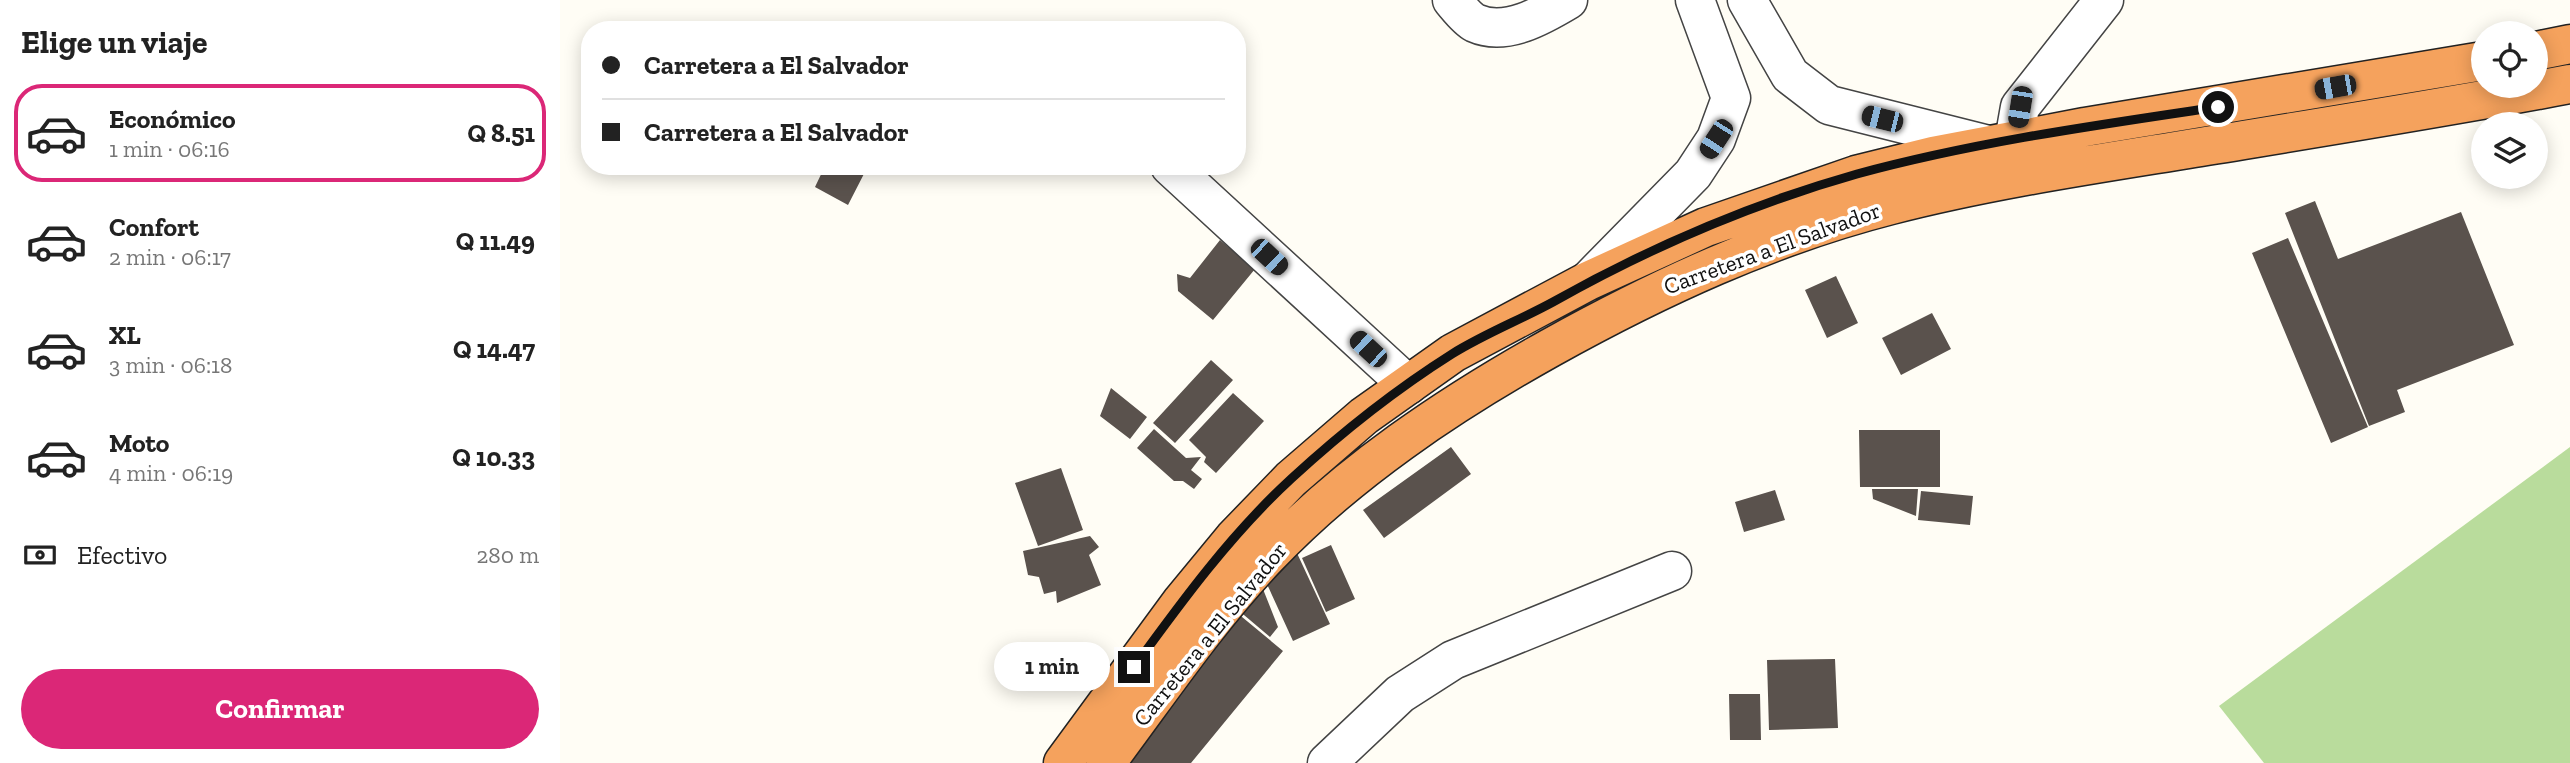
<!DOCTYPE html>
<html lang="es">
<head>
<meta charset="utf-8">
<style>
	:root { --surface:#fff; --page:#f6f6f6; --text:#222; --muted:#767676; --line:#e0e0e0; --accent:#db2777 }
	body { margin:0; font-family:"Zilla Slab",serif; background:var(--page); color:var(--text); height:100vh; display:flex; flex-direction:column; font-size:26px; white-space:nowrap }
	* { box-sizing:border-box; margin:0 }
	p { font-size:23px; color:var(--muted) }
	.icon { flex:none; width:38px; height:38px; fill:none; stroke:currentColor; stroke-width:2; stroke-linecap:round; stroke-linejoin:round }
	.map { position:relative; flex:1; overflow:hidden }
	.drawer { display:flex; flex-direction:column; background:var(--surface); width:560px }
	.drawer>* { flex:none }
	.top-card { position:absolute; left:21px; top:21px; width:665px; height:154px; border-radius:28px; box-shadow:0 4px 18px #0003; display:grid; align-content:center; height:154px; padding:0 21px; background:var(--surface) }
	.tools { position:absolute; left:1911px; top:21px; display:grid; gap:14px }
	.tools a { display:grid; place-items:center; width:77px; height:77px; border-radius:50%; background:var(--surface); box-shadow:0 4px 18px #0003; font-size:35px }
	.end { position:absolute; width:32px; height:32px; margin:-16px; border:9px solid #111; background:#fff; box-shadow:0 0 0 4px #fff }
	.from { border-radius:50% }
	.bubble { position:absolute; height:49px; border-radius:24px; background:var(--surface); box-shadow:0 4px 18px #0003; font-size:23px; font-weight:800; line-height:49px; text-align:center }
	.car { position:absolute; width:21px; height:42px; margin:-21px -10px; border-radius:9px; box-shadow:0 0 5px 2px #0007; background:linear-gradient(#222 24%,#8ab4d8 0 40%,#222 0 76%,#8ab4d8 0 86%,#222 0) }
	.top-card b { display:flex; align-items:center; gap:24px; height:66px; font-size:26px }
	.top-card b+b { border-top:2px solid var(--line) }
	.top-card i { width:18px; height:18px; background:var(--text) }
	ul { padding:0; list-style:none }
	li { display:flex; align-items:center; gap:21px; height:98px; margin:0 14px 10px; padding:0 7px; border:4px solid transparent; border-radius:28px }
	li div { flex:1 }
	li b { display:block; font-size:26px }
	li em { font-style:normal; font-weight:800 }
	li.active { border-color:var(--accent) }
	li>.icon { width:63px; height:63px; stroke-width:1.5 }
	h2 { padding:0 21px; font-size:32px; line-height:84px }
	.pay { display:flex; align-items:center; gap:18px; height:77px; padding:0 21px; font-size:26px }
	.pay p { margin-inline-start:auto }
	.cta { display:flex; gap:14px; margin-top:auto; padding:14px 21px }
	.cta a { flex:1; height:80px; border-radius:42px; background:var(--accent); color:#fff; font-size:28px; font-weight:800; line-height:80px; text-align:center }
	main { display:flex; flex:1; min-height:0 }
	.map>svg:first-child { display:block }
</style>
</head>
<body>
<main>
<section class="drawer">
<h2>Elige un viaje</h2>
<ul>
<li class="active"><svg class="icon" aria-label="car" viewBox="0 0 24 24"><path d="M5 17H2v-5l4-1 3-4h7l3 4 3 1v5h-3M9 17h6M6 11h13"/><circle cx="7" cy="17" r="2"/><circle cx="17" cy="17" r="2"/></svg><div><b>Económico</b><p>1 min · 06:16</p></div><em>Q 8.51</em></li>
<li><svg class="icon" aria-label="car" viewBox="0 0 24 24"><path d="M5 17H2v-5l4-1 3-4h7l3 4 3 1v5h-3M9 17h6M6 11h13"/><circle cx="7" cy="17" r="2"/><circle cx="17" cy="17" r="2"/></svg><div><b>Confort</b><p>2 min · 06:17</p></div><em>Q 11.49</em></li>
<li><svg class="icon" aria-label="car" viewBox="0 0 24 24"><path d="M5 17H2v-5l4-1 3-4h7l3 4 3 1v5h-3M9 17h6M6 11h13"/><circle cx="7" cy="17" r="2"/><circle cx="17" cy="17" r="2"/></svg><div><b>XL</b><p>3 min · 06:18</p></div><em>Q 14.47</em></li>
<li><svg class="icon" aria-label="car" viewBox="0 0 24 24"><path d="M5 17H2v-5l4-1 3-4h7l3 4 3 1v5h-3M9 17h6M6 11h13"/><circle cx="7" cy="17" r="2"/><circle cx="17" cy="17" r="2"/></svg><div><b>Moto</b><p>4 min · 06:19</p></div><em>Q 10.33</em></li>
</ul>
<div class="pay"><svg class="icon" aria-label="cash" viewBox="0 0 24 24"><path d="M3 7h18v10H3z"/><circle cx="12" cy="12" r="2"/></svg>Efectivo<p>280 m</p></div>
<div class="cta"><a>Confirmar</a></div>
</section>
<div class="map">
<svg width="2010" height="763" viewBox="0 0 2010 763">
	<rect width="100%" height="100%" fill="#fffdf5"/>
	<path fill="#b9dc9c" d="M 2010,447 L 2010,763 L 1704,763 L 1659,706 Z"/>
	<path fill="#5a524d" d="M 265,166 L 308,166 L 288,205 L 255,187 Z
		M 1755,201 L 1778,259 L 1901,212 L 1954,345 L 1837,390 L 1845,412 L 1809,426 L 1725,213 Z
		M 1728,238 L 1808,427 L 1771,443 L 1692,253 Z
		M 660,240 L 695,269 L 653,320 L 618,291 L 617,274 L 630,278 Z
		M 1276,276 L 1298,323 L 1267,338 L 1245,290 Z
		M 1372,313 L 1391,349 L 1341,375 L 1322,338 Z
		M 651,360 L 673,380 L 615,443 L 593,423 Z
		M 551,388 L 587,417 L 570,439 L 540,416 Z
		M 673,393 L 704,421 L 656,473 L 644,462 L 646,457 L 629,440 Z
		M 594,429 L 626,458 L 641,457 L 631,470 L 642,479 L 634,489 L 623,481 L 614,481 L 577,448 Z
		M 1299,430 L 1380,430 L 1380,487 L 1300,487 Z
		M 891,447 L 911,474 L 824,538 L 803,510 Z
		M 501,468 L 523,530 L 478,546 L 455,483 Z
		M 1312,489 L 1358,489 L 1356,516 L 1313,499 Z
		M 1215,490 L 1225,520 L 1184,532 L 1175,502 Z
		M 1361,491 L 1413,496 L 1410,525 L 1358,520 Z
		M 530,536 L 539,547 L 529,555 L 541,585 L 497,603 L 496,591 L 484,594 L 479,577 L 468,575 L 463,551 Z
		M 771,545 L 795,599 L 766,612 L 742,558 Z
		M 736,551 L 770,624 L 733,641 L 706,582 Z
		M 697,574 L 718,627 L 710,637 L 671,604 Z
		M 676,612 L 723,651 L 631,763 L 552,763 Z
		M 1275,659 L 1278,728 L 1209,730 L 1207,660 Z
		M 1169,694 L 1200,694 L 1201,740 L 1170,740 Z"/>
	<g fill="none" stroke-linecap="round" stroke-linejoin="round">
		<defs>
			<path id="minor" d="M 892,0 C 898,7 907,19 915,23 C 946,37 983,15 1008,0
				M 1187,0 L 1230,75 L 1269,105 L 1428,145
				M 1454,141 L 1460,107 L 1544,0
				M 610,166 L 848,385
				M 1030,279 L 1133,174 L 1156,139 L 1171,98 L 1135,0
				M 767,763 L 840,694 L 893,660 L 1112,571"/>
			<path id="highway" d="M 1976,51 L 2010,44
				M 503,763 L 622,601 L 674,538 L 731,479 L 804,416 L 893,353 L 1028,281 L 1146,227 L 1296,175 L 1373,156 L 1525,127 L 1923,61
				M 546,763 C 598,694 647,620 707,557 C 788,472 888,405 990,348 C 1098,288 1210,236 1331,205 C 1428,180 1529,165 1628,149 C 1756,128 1883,108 2010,84"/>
		</defs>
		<use href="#minor" stroke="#444" stroke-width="41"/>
		<use href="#highway" stroke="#222" stroke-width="41"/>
		<use href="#minor" stroke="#fff" stroke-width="38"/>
		<use href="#highway" stroke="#f5a25d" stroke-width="38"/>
	</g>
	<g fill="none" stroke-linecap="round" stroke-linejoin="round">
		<path stroke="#111" stroke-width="9" d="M 574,667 C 622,601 671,534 732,478 C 781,433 835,390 892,354 C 924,334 960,320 993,302 C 1089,248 1191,204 1297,174 C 1415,142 1537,125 1658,107"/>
	</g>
	<g text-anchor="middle" stroke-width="7" stroke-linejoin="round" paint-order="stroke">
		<g font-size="23" fill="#111" stroke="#fff">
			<text transform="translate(1212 248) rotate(-20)" y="8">Carretera a El Salvador</text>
			<text transform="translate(650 634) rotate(-51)" y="8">Carretera a El Salvador</text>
		</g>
	</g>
</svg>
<div class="tools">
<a><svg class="icon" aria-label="locate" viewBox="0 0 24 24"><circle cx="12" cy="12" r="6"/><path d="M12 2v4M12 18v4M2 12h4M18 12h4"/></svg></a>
<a><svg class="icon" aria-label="layers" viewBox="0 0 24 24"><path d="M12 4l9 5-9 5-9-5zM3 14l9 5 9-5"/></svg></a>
</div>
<i class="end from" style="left:1658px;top:107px"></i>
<i class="end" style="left:574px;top:667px"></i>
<div class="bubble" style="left:434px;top:642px;width:116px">1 min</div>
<i class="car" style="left:1775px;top:87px;rotate:260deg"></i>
<i class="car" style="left:1460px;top:107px;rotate:189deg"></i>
<i class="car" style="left:1322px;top:119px;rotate:284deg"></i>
<i class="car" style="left:1156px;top:139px;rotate:213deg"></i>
<i class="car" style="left:709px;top:257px;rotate:133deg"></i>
<i class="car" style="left:808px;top:349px;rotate:313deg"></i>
<div class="top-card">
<b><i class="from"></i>Carretera a El Salvador</b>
<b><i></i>Carretera a El Salvador</b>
</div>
</div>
</main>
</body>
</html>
